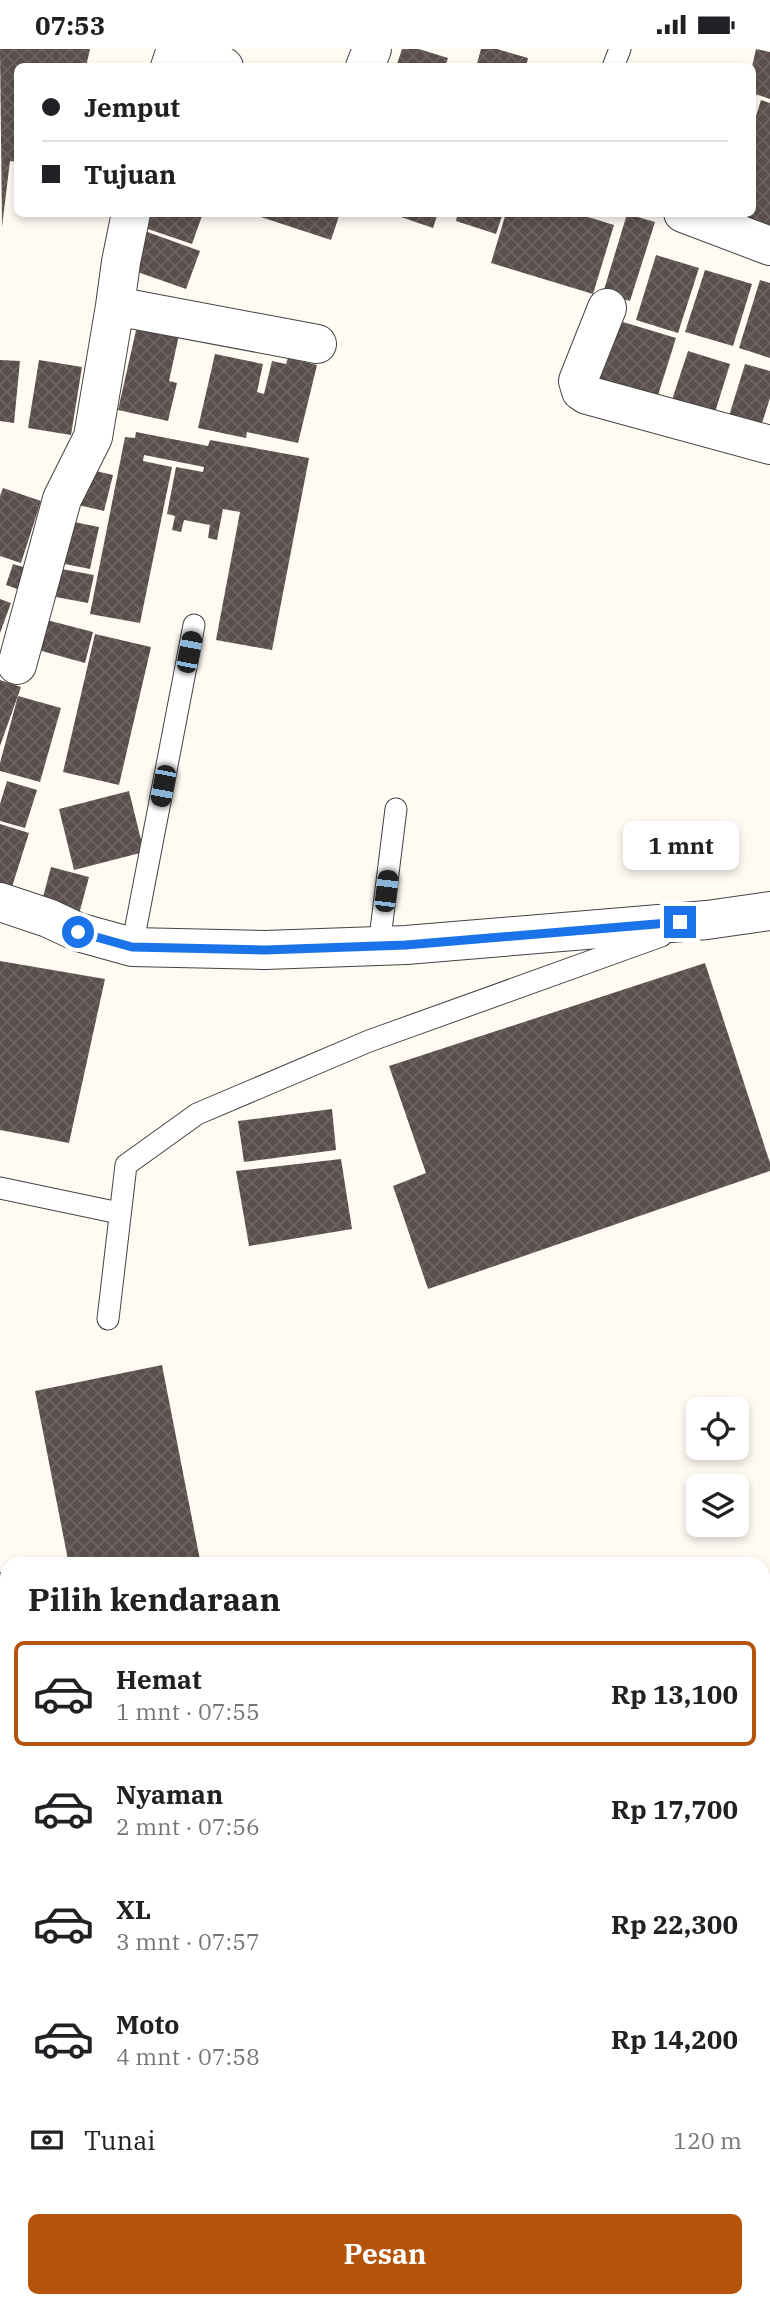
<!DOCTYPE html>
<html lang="id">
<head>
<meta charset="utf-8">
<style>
	:root { --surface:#fff; --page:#f2f2f2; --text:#202124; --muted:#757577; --line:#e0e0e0; --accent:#b45309 }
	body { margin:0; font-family:"IBM Plex Serif",serif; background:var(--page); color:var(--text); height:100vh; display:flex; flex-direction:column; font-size:26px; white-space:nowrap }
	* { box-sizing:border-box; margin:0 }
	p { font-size:23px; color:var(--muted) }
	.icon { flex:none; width:38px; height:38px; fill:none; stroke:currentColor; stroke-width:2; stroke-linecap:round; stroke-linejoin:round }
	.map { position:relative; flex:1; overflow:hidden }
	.drawer { position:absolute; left:0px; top:1508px; width:770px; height:751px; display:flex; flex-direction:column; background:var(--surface); border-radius:21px 21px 0 0; box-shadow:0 4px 10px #0003 }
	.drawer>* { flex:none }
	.hud { position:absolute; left:14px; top:14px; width:742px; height:154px; border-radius:10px; box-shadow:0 4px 10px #0003; display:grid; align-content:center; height:154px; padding:0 28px; background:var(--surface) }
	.controls { position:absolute; left:686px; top:1348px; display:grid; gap:14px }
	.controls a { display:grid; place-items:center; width:63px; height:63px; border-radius:10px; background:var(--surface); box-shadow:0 4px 10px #0003; font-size:35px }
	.end { position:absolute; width:32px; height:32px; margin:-16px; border:9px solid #1a73e8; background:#fff; box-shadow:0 0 0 4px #fff }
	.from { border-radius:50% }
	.bubble { position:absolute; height:49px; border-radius:10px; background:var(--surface); box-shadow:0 4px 10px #0003; font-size:23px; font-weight:800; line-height:49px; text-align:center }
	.car { position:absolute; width:21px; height:42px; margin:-21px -10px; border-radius:9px; box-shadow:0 0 5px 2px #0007; background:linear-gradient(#222 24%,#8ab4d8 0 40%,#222 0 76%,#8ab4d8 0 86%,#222 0) }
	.hud b { display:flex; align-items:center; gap:24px; height:66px; font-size:26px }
	.hud b+b { border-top:2px solid var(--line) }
	.hud i { width:18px; height:18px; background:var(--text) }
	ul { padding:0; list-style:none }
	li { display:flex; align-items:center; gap:21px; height:105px; margin:0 14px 10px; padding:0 14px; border:4px solid transparent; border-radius:10px }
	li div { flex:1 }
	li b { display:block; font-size:26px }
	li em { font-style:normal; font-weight:800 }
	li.current { border-color:var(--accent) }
	li>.icon { width:63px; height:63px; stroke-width:1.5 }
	h2 { padding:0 28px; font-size:32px; line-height:84px }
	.pay { display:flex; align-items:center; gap:18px; height:77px; padding:0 28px; font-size:26px }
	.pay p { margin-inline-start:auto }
	.action { display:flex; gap:14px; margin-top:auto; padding:14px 28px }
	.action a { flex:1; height:80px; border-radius:10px; background:var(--accent); color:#fff; font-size:28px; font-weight:800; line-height:80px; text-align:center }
	.status { display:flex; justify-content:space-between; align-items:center; height:49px; padding:0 35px; background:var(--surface); direction:ltr }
	.status svg { height:19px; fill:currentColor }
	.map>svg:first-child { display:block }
</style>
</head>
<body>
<div class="status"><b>07:53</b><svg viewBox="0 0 49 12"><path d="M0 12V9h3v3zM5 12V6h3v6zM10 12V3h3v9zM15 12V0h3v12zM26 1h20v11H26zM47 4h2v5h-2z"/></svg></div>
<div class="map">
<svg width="770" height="2259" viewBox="0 0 770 2259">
	<defs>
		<pattern id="building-cross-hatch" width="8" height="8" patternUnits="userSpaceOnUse" patternTransform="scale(1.75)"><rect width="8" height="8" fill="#5a4f4c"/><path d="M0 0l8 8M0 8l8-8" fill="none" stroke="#6d6461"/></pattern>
	</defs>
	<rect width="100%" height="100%" fill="#fffbf3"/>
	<path fill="url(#building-cross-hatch)" d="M 0,0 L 90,0 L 86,18 L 18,18 L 18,113 L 10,112 L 2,178 Z
		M 402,0 L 419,0 L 448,9 L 445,18 L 396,18 Z
		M 481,0 L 497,0 L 528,9 L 526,18 L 476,18 Z
		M 756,0 L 770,3 L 770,50 L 752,44 L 752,18 Z
		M 761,51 L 770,54 L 770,187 L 727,164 L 752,164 L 752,80 Z
		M 150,164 L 203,164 L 192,195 L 145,179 Z
		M 249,164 L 340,164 L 331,191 Z
		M 402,164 L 438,164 L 433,179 L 401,168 Z
		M 458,164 L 503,164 L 496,185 L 456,172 Z
		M 506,164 L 575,164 L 614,176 L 593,245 L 491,214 Z
		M 627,165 L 655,173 L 630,252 L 603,244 Z
		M 142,181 L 200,202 L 186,240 L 129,220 Z
		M 656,206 L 699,219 L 678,284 L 636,271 Z
		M 705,221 L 752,235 L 733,297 L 685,283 Z
		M 760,231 L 770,234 L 770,309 L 739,299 Z
		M 613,270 L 676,289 L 654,359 L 591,340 Z
		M 137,277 L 179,286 L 169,332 L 177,334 L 168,372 L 118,361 Z
		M 688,302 L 730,315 L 712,373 L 669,360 Z
		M 215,305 L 263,315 L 257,343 L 264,345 L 272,312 L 286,315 L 288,309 L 317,316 L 298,394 L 247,383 L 246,389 L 198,379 Z
		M 0,311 L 20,312 L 14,374 L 0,372 Z
		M 39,311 L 82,318 L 71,386 L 28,379 Z
		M 745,315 L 770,322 L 770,349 L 757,390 L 725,380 Z
		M 136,383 L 208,397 L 210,391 L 309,409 L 272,601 L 216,591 L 240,463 L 223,460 L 217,491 L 208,489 L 210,476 L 184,471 L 181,483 L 172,481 L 175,467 L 167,465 L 176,418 L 203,423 L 204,418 L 144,406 L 143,412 L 172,418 L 140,574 L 90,565 L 125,388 L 135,389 Z
		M 83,419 L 113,426 L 104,462 L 74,455 Z
		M 3,439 L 41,452 L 21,514 L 0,507 L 0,447 Z
		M 64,471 L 99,478 L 90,520 L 55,513 Z
		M 13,515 L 33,521 L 26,543 L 6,536 Z
		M 51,518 L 94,526 L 88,554 L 45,546 Z
		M 0,550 L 11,554 L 0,584 Z
		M 39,569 L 93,583 L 85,614 L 31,599 Z
		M 95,585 L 151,598 L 119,736 L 63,723 Z
		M 0,631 L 21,638 L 0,697 Z
		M 18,647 L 61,659 L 40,733 L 0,722 L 0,714 Z
		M 7,732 L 37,741 L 25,779 L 0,772 L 0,755 Z
		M 129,742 L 144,803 L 74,821 L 59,760 Z
		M 0,775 L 29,784 L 11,841 L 0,838 Z
		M 51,818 L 89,828 L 78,869 L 40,859 Z
		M 0,912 L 105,930 L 69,1094 L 0,1081 Z
		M 705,914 L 770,1114 L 770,1122 L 428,1240 L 393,1137 L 426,1124 L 389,1017 Z
		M 332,1060 L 336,1101 L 244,1113 L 238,1072 Z
		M 341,1110 L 352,1180 L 249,1197 L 236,1122 Z
		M 162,1316 L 201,1516 L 69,1516 L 35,1342 Z
		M 0,1523 L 7,1523 L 7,1558 L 0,1559 Z
		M 7,1569 L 7,1618 L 0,1619 L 0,1570 Z
		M 4,1720 L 7,1720 L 7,1756 L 3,1756 Z"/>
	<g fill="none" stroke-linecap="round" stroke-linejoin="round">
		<defs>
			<path id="service" d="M 613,18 L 620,0
				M 379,897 L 396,760
				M 132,898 L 194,576
				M 0,1139 L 119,1164
				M 108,1270 L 126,1116 L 197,1065 L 369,992 L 661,887
				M 763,1781 L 770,1780
				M 0,1929 L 7,1929"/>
			<path id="minor" d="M 199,0 L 224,18
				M 170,18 L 176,0
				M 365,18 L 372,0
				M 131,164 L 121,213 L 115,257 L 317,295
				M 683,164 L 770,197
				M 607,259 L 578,332 L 581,342 L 587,346 L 770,396
				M 17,616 L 62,450 L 93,388 L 115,257
				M 0,853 L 48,869 L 78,883 L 132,898 L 265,901 L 406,896 L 707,871 L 770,862"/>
		</defs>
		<use href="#service" stroke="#434343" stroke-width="23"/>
		<use href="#minor" stroke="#434343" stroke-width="40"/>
		<use href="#service" stroke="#fff" stroke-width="21"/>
		<use href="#minor" stroke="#fff" stroke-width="38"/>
	</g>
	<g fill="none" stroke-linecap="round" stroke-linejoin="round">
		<path stroke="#1a73e8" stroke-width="9" d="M 78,883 L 132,898 L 265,901 L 406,896 L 680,873"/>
	</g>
</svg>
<div class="controls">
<a><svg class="icon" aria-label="locate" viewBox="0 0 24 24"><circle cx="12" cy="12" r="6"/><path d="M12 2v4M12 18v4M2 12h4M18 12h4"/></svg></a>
<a><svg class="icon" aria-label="layers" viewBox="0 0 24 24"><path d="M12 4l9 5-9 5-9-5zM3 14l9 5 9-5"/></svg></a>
</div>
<i class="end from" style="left:78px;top:883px"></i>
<i class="end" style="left:680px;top:873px"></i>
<div class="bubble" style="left:623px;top:772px;width:116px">1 mnt</div>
<i class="car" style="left:189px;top:603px;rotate:11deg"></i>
<i class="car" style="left:163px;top:737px;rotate:191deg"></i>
<i class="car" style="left:386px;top:842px;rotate:7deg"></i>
<div class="hud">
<b><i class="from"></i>Jemput</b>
<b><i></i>Tujuan</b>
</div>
<section class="drawer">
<h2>Pilih kendaraan</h2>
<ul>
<li class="current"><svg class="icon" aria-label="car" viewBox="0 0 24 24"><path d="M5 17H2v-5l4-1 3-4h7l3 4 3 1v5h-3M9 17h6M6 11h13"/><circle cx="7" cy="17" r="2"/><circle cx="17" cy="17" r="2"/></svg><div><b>Hemat</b><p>1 mnt · 07:55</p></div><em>Rp 13,100</em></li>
<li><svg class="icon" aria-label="car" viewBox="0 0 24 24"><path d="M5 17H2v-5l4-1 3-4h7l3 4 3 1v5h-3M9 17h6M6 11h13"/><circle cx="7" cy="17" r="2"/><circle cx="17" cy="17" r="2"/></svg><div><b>Nyaman</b><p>2 mnt · 07:56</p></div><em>Rp 17,700</em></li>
<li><svg class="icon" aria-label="car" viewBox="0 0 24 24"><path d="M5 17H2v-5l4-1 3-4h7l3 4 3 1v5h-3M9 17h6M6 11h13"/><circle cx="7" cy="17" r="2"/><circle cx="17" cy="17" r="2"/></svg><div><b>XL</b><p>3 mnt · 07:57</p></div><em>Rp 22,300</em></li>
<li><svg class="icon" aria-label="car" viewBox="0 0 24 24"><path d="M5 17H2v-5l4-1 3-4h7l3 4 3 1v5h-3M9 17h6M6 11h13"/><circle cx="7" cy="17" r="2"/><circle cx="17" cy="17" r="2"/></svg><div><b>Moto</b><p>4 mnt · 07:58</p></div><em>Rp 14,200</em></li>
</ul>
<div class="pay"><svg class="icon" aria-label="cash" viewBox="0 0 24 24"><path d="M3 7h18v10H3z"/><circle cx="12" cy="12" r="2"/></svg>Tunai<p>120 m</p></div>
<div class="action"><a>Pesan</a></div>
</section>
</div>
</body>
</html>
